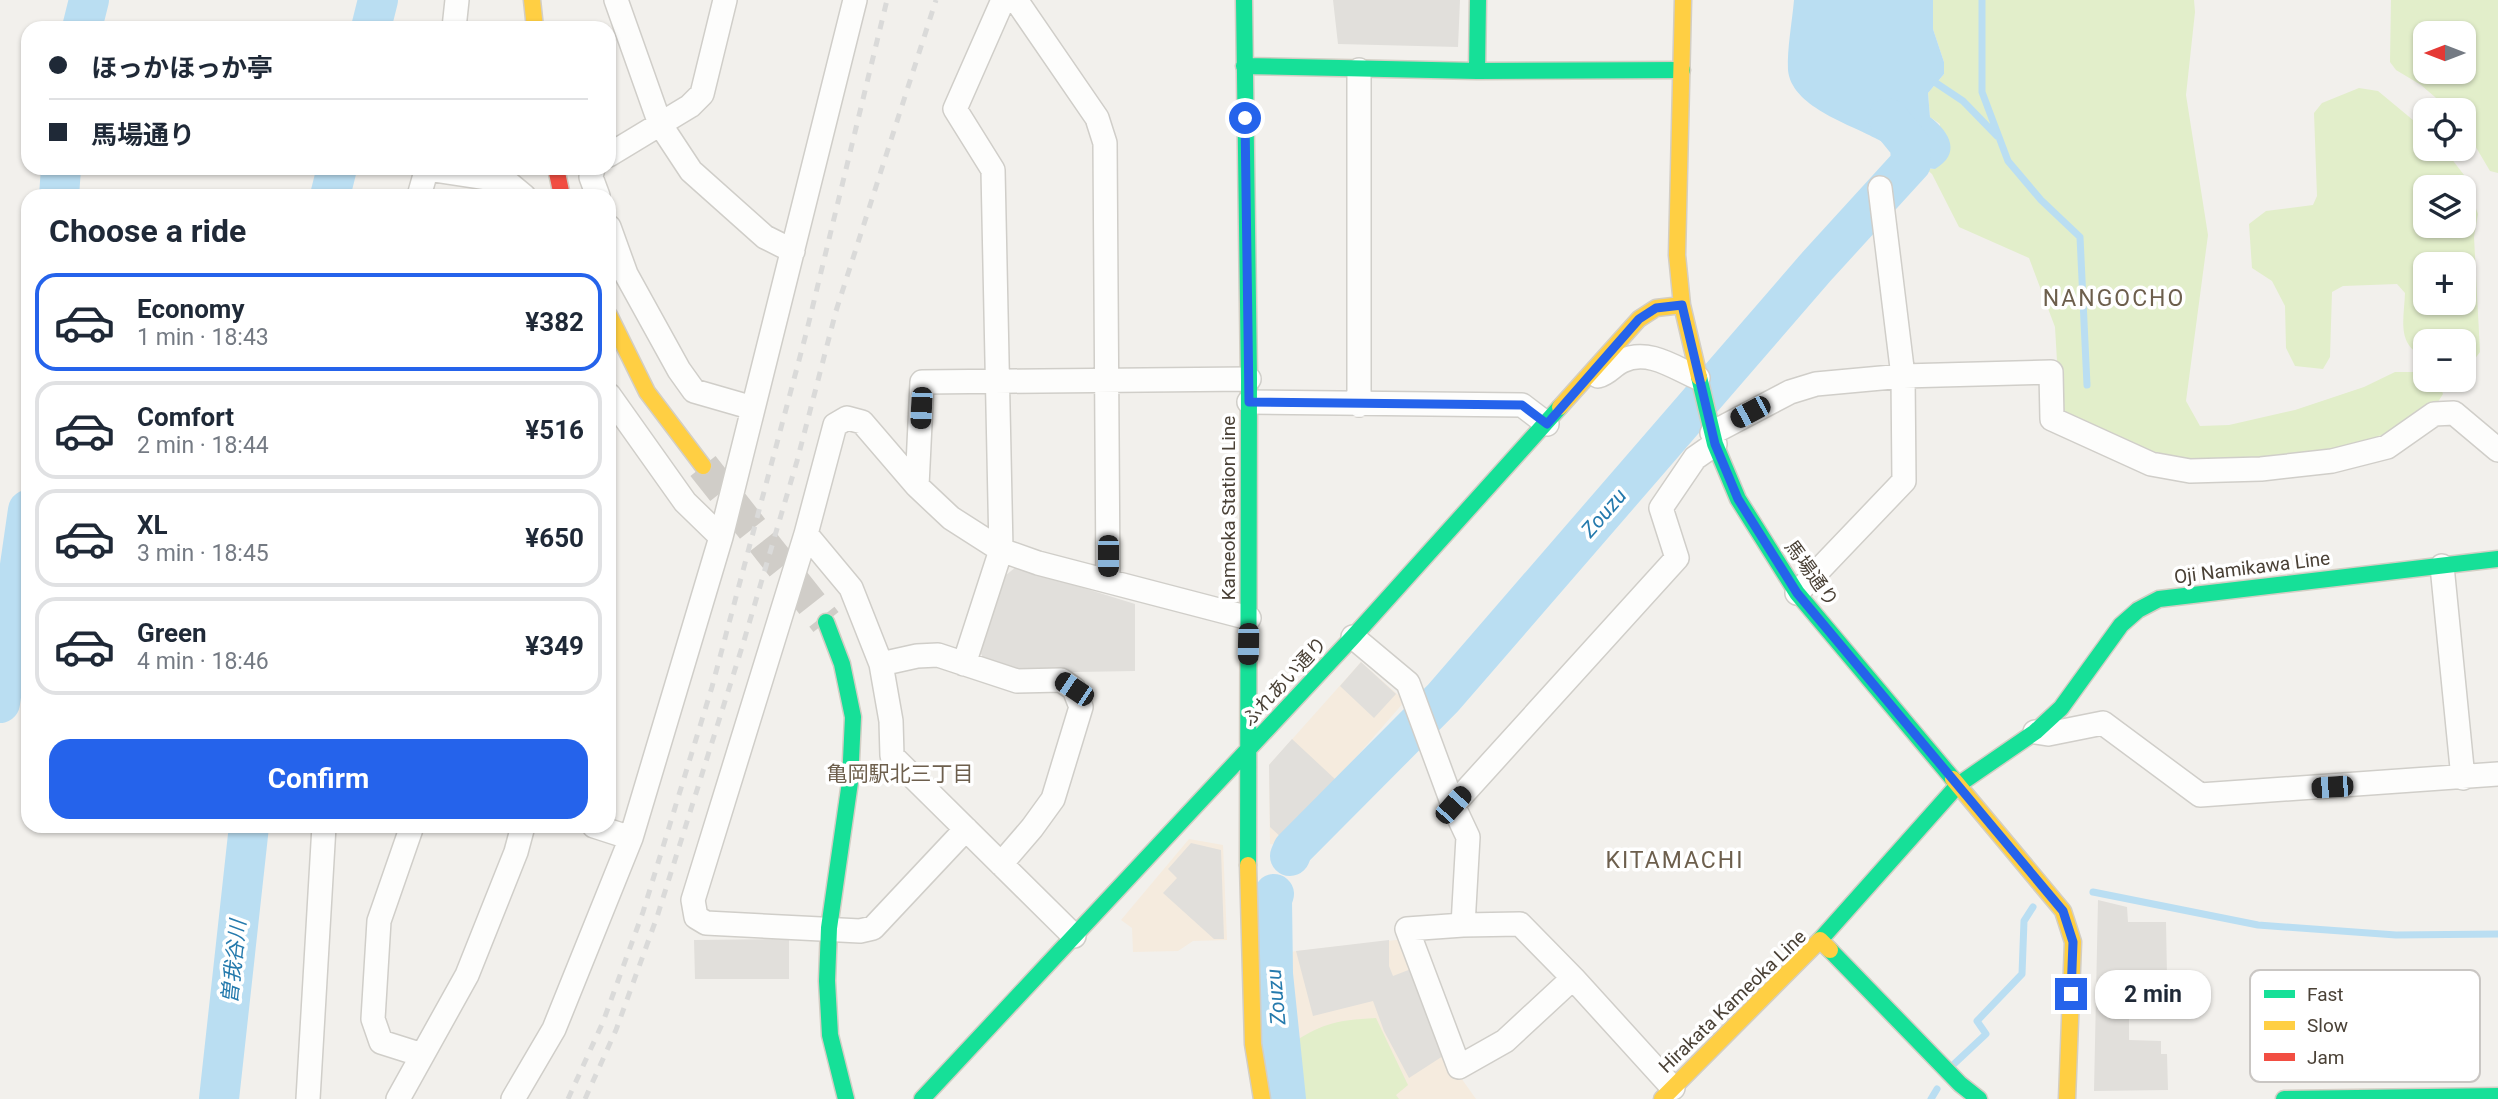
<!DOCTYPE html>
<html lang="en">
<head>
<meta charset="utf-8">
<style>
	:root { --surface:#fff; --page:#f6f6f7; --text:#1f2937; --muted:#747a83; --line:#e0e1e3; --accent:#2563eb }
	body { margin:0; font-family:Roboto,"Noto Sans JP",sans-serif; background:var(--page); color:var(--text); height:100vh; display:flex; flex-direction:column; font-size:26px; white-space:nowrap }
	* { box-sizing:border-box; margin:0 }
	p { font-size:23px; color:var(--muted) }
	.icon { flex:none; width:38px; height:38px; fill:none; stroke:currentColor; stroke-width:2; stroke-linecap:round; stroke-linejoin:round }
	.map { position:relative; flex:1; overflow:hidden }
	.details { position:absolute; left:21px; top:189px; width:595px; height:644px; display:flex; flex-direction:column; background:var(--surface); border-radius:21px; box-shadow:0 2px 5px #0004 }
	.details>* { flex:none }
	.top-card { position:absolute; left:21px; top:21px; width:595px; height:154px; border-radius:21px; box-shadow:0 2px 5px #0004; display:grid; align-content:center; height:154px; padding:0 28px; background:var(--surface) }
	.needle { width:46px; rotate:270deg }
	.fabs { position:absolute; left:2413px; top:21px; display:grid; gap:14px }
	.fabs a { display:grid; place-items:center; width:63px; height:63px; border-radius:14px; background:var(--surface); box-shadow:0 2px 5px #0004; font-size:35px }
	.end { position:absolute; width:32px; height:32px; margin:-16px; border:9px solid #2563eb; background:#fff; box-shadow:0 0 0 4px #fff }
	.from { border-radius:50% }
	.bubble { position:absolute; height:49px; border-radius:21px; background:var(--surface); box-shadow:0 2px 5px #0004; font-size:23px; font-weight:700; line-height:49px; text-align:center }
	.car { position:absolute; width:21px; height:42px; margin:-21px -10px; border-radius:9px; box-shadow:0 0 5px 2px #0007; background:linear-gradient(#222 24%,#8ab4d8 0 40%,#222 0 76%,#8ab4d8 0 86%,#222 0) }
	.top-card b { display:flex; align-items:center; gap:24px; height:66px; font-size:26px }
	.top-card b+b { border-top:2px solid var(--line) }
	.top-card i { width:18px; height:18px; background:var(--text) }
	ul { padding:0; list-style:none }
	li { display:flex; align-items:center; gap:21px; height:98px; margin:0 14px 10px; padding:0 14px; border:4px solid var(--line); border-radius:21px }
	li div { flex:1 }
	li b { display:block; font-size:26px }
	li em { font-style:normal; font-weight:700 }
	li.selected { border-color:var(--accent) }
	li>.icon { width:63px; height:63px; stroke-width:1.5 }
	h2 { padding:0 28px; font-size:32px; line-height:84px }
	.primary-button { display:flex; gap:14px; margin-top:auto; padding:14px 28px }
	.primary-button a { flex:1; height:80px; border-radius:21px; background:var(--accent); color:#fff; font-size:28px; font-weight:700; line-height:80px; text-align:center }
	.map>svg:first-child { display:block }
</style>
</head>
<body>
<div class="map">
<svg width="2498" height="1099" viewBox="0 0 2498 1099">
	<rect width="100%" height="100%" fill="#f2f0ec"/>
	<path fill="#f5ebde" d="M 1361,662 L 1405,701 L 1284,840 L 1278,845 L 1270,844 L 1269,765 Z
		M 1189,839 L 1223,845 L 1227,940 L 1193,941 L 1178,951 L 1133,952 L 1132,928 L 1121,920 Z
		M 1405,939 L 1459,1075 L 1476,1099 L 1294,1099 L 1284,1034 L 1280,953 Z"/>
	<path fill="#e2eeca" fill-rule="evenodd" d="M 1933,0 L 2194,0 L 2195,12 L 2186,95 L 2208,235 L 2186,401 L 2200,426 L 2229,425 L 2295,410 L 2364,387 L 2395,372 L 2424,372 L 2426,380 L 2438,380 L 2443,394 L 2436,405 L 2385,434 L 2326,454 L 2186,462 L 2156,455 L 2060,413 L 2055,327 L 2029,258 L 1959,227 L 1932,174 L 1926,169 L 1935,169 L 1940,124 L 1930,117 L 1928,93 L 1944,74 L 1944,62 L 1933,29 Z
		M 2391,0 L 2498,0 L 2498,173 L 2490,171 L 2464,127 L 2464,110 L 2450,110 L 2421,85 L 2396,70 L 2390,62 ZM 2426,33 L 2464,33 L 2464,72 L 2426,72 Z
		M 2359,88 L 2378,91 L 2425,130 L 2426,149 L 2444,149 L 2464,175 L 2478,214 L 2474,237 L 2480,352 L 2474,360 L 2464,360 L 2464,341 L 2426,341 L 2425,357 C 2396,345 2404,320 2405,293 L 2397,284 L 2343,286 L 2332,292 L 2330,357 L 2323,369 L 2295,366 L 2286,348 L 2285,306 L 2272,281 L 2252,268 L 2249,224 L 2266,211 L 2313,205 L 2317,196 L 2314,113 L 2322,103 ZM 2426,187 L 2464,187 L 2464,226 L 2426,226 ZM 2426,264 L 2464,264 L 2464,303 L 2426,303 Z
		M 1376,1018 L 1408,1085 L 1396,1095 L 1399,1099 L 1294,1099 L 1286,1047 C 1321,1024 1334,1020 1376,1018 Z"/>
	<path fill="#e1dfdb" d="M 1333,0 L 1460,0 L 1458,47 L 1338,44 Z
		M 1016,567 L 1135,604 L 1135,671 L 1018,673 L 986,663 L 980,652 L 1006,575 Z
		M 1361,662 L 1396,694 L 1374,718 L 1340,686 Z
		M 1292,739 L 1336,780 L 1284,840 L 1270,827 L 1269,765 Z
		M 1191,843 L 1221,850 L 1224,939 L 1214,939 L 1163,893 L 1177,878 L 1168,869 Z
		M 2098,900 L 2127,907 L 2128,922 L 2166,922 L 2167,976 L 2129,977 L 2129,1040 L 2161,1041 L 2161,1054 L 2167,1054 L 2168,1090 L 2094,1091 Z
		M 789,939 L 789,979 L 695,979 L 694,940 Z
		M 1389,940 L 1389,966 L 1393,976 L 1411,969 L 1443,1056 L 1409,1078 L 1384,1031 L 1373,1001 L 1313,1016 L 1296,951 Z"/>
	<path fill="#badef2" d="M 1794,0 L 1933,0 L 1933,29 L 1944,62 L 1944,74 L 1928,93 L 1930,117 C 1951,133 1961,154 1935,169 L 1914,167 C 1904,155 1889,145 1875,138 C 1849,124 1791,106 1788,70 C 1787,48 1792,23 1794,0 Z"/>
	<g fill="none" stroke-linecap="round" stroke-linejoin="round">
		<path stroke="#badef2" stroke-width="7" d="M 1982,0 L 1982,92 L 2008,161 L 2041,200 L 2080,237 L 2087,385
			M 1936,83 L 1963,101 L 1997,136
			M 2093,892 L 2258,925 L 2396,935 L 2498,934
			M 1954,1064 L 1986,1034 L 1977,1021 L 2022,974 L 2024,921 L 2033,907
			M 1931,1099 L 1937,1089"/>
		<path stroke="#badef2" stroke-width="40" d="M 82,28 L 89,0
			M 371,28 L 378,0
			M 59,196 L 61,168
			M 330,196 L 337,168
			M 0,703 L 28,510
			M 1290,856 L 1293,849 L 1443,698 L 1817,266 L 1911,163 L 1910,145 L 1888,118
			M 1274,894 L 1272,900 L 1273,974 L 1286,1099
			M 219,1099 L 249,826"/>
		<path stroke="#d0cdc8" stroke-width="32" stroke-dasharray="32 16" stroke-linecap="butt" d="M 703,466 L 826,622"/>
		<defs>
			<path id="street" d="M 616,0 L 660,124 L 691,171 L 765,237 L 793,251
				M 1016,0 L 1097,118 L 1105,143 L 1108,580
				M 454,28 L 457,0
				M 1359,70 L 1359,405
				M 609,155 L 690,106 L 702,94 L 725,0
				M 593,168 L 591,177 L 598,196
				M 427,169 L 506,181 L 524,196
				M 419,196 L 427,168
				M 609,227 L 626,274 L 679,370 L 694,391 L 753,408
				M 1598,376 C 1609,373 1613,365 1622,361 C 1648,348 1675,368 1698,378
				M 1249,379 L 922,382 L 917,486 L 951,518 L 1001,550 L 1038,563 L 1249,618
				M 609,395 L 685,502 L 721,537
				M 1249,402 L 1522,405 L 1547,424
				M 1712,433 L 1790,392 L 1816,384 L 1903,376 L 2051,372 L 2052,419 L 2151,464 L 2190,471 L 2261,469 L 2332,461 L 2387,447 L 2434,414 L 2454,413 L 2498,450
				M 917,486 L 862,422 L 847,418 L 835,425 L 806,534 L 851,588 L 881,664 L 891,721 L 892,756 L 1074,936
				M 806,534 L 693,900 L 696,917 L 706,923 L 860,931 L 873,928 L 966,829
				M 2442,566 L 2463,778
				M 1797,593 L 1904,481 L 1903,376 L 1880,188
				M 1353,637 L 1408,683 L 1453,805 L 1468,837 L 1463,925
				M 881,664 L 917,656 L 938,655 L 1017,681 L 1061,680 L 1074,689 L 1081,707 L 1053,799 L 1032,828 L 1001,864
				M 964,664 L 1001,550 L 993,170 L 955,109 L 1003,0
				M 2035,732 L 2048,734 L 2103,723 L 2200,795 L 2498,774
				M 1453,805 L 1677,558 L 1661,508 L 1695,458 L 1715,444
				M 412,826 L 379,921 L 373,1019 L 381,1042 L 422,1055
				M 594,826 L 631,838
				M 1573,978 L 1505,1041 L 1459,1067 L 1407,929 L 1463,925 L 1520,924 L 1573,978 L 1673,1088
				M 308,1099 L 324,826
				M 398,1099 L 467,975 L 516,852 L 523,826
				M 513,1099 L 554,1029 L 631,838 L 721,537 L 855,0"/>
			<path id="fast" d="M 1244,0 L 1249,379 L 1248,865
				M 1244,66 L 1477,71 L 1682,70
				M 1477,71 L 1478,0
				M 1699,377 L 1715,444 L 1738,499 L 1797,593 L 1953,779
				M 826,622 L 842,664 L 853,717 L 850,782 L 829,928 L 827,981 L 830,1035 L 846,1099
				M 1820,940 L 1958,785 L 2035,732 L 2061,708 L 2121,625 L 2138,610 L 2159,599 L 2498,559
				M 1830,950 L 1960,1084 L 1979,1099
				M 922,1099 L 1353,637 L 1560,407
				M 2284,1099 L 2498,1096"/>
			<path id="slow" d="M 532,0 L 535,28
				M 1683,0 L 1677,255 L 1682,305 L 1699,377
				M 609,315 L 647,392 L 703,466
				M 1560,407 L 1639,319 L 1656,308 L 1682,305
				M 1953,779 L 2063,911 L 2073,942 L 2067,1099
				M 1248,865 L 1253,1044 L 1262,1099
				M 1662,1099 L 1820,940 L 1830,950"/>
			<path id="jam" d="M 556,168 L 562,196"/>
		</defs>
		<use href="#street" stroke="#d0cec9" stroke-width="26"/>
		<use href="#fast" stroke="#d3cec4" stroke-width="19"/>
		<use href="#slow" stroke="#d3cec4" stroke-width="19"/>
		<use href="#jam" stroke="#d3cec4" stroke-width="19"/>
		<use href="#street" stroke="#fdfdfc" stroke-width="23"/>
		<use href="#fast" stroke="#16e098" stroke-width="16"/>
		<use href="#slow" stroke="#ffcf43" stroke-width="16"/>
		<use href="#jam" stroke="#f24e42" stroke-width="16"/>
		<path stroke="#dadad9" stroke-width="5" stroke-dasharray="9 9" stroke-linecap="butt" d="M 568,1099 L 603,1022 L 643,912 L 712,687 L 806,334 L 887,0
			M 585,1099 L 616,1030 L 657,917 L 743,644 L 797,461 L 836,311 L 936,0"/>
	</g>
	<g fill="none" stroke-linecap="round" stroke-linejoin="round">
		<path stroke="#2563eb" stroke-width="9" d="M 1245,118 L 1249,402 L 1522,405 L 1547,424 L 1639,319 L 1656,308 L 1682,305 L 1715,444 L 1738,499 L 1797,593 L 2063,911 L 2073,942 L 2071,994"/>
	</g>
	<g text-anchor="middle" stroke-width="7" stroke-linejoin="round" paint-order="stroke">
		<g font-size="19" fill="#4a4136" stroke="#fff">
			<text transform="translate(1228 508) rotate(-90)" y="7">Kameoka Station Line</text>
			<text transform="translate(2252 567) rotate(-7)" y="7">Oji Namikawa Line</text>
			<text transform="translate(1812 573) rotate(54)" y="7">馬場通り</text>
			<text transform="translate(1284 681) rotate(-47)" y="7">ふれあい通り</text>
			<text transform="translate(1732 1001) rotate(-44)" y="7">Hirakata Kameoka Line</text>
		</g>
		<g font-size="21" font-style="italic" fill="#257aad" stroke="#fff">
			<text transform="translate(1604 513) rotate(-49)" y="7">Zouzu</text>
			<text transform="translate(234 962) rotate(-84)" y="7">曽我谷川</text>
			<text transform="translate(1276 997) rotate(-95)" y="7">Zouzu</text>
		</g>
		<g font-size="21" fill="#6d5f4d" stroke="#fff">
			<text x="900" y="781">亀岡駅北三丁目</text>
		</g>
		<g font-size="23" letter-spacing="2" fill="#6d5f4d" stroke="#fff">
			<text x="2114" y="306">NANGOCHO</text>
			<text x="1675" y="868">KITAMACHI</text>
		</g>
	</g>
	<rect x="2250" y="970" width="230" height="112" rx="10" fill="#fff" stroke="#c9c6c3" stroke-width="2"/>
	<rect x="2264" y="990" width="31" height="8" fill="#16e098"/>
	<rect x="2264" y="1021" width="31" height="9" fill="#ffcf43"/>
	<rect x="2264" y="1053" width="31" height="8" fill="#f24e42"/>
	<g font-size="19" fill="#4a4136">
		<text x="2307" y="1001">Fast</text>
		<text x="2307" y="1032">Slow</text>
		<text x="2307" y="1064">Jam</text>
	</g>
</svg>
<div class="fabs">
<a><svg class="needle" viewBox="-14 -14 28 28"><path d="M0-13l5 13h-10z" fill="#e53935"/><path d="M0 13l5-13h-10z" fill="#747a83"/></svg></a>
<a><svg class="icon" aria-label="locate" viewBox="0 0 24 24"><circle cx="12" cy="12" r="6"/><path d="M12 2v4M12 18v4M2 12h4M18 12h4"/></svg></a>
<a><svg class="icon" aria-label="layers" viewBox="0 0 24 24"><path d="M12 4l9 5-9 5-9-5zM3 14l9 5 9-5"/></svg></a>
<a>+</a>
<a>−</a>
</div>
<i class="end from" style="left:1245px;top:118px"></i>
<i class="end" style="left:2071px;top:994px"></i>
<div class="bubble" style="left:2095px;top:970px;width:116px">2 min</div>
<i class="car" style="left:921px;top:408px;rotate:183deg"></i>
<i class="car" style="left:1750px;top:412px;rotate:242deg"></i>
<i class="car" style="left:1108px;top:556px;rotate:180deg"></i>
<i class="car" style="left:1248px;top:644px;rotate:181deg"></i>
<i class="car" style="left:1074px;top:689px;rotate:304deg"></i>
<i class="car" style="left:2332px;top:787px;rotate:266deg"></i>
<i class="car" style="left:1453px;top:805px;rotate:42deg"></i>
<div class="top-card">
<b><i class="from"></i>ほっかほっか亭</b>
<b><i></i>馬場通り</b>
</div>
<section class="details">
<h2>Choose a ride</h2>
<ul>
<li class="selected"><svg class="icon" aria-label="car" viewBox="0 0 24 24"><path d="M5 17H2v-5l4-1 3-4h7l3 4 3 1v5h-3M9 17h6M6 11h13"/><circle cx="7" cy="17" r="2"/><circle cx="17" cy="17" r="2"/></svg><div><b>Economy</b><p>1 min · 18:43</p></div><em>¥382</em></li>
<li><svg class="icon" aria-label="car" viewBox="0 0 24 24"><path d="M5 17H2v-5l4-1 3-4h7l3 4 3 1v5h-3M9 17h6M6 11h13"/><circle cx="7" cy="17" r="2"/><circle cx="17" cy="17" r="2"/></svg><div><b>Comfort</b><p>2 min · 18:44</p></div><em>¥516</em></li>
<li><svg class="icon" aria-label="car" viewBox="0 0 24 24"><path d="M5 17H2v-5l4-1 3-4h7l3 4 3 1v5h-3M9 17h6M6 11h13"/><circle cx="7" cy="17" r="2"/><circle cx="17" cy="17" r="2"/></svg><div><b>XL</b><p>3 min · 18:45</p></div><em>¥650</em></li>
<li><svg class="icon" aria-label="car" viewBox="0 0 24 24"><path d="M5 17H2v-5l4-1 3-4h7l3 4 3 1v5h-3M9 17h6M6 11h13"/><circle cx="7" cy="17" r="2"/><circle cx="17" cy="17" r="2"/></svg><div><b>Green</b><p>4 min · 18:46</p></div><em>¥349</em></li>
</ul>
<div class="primary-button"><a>Confirm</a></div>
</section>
</div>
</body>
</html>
